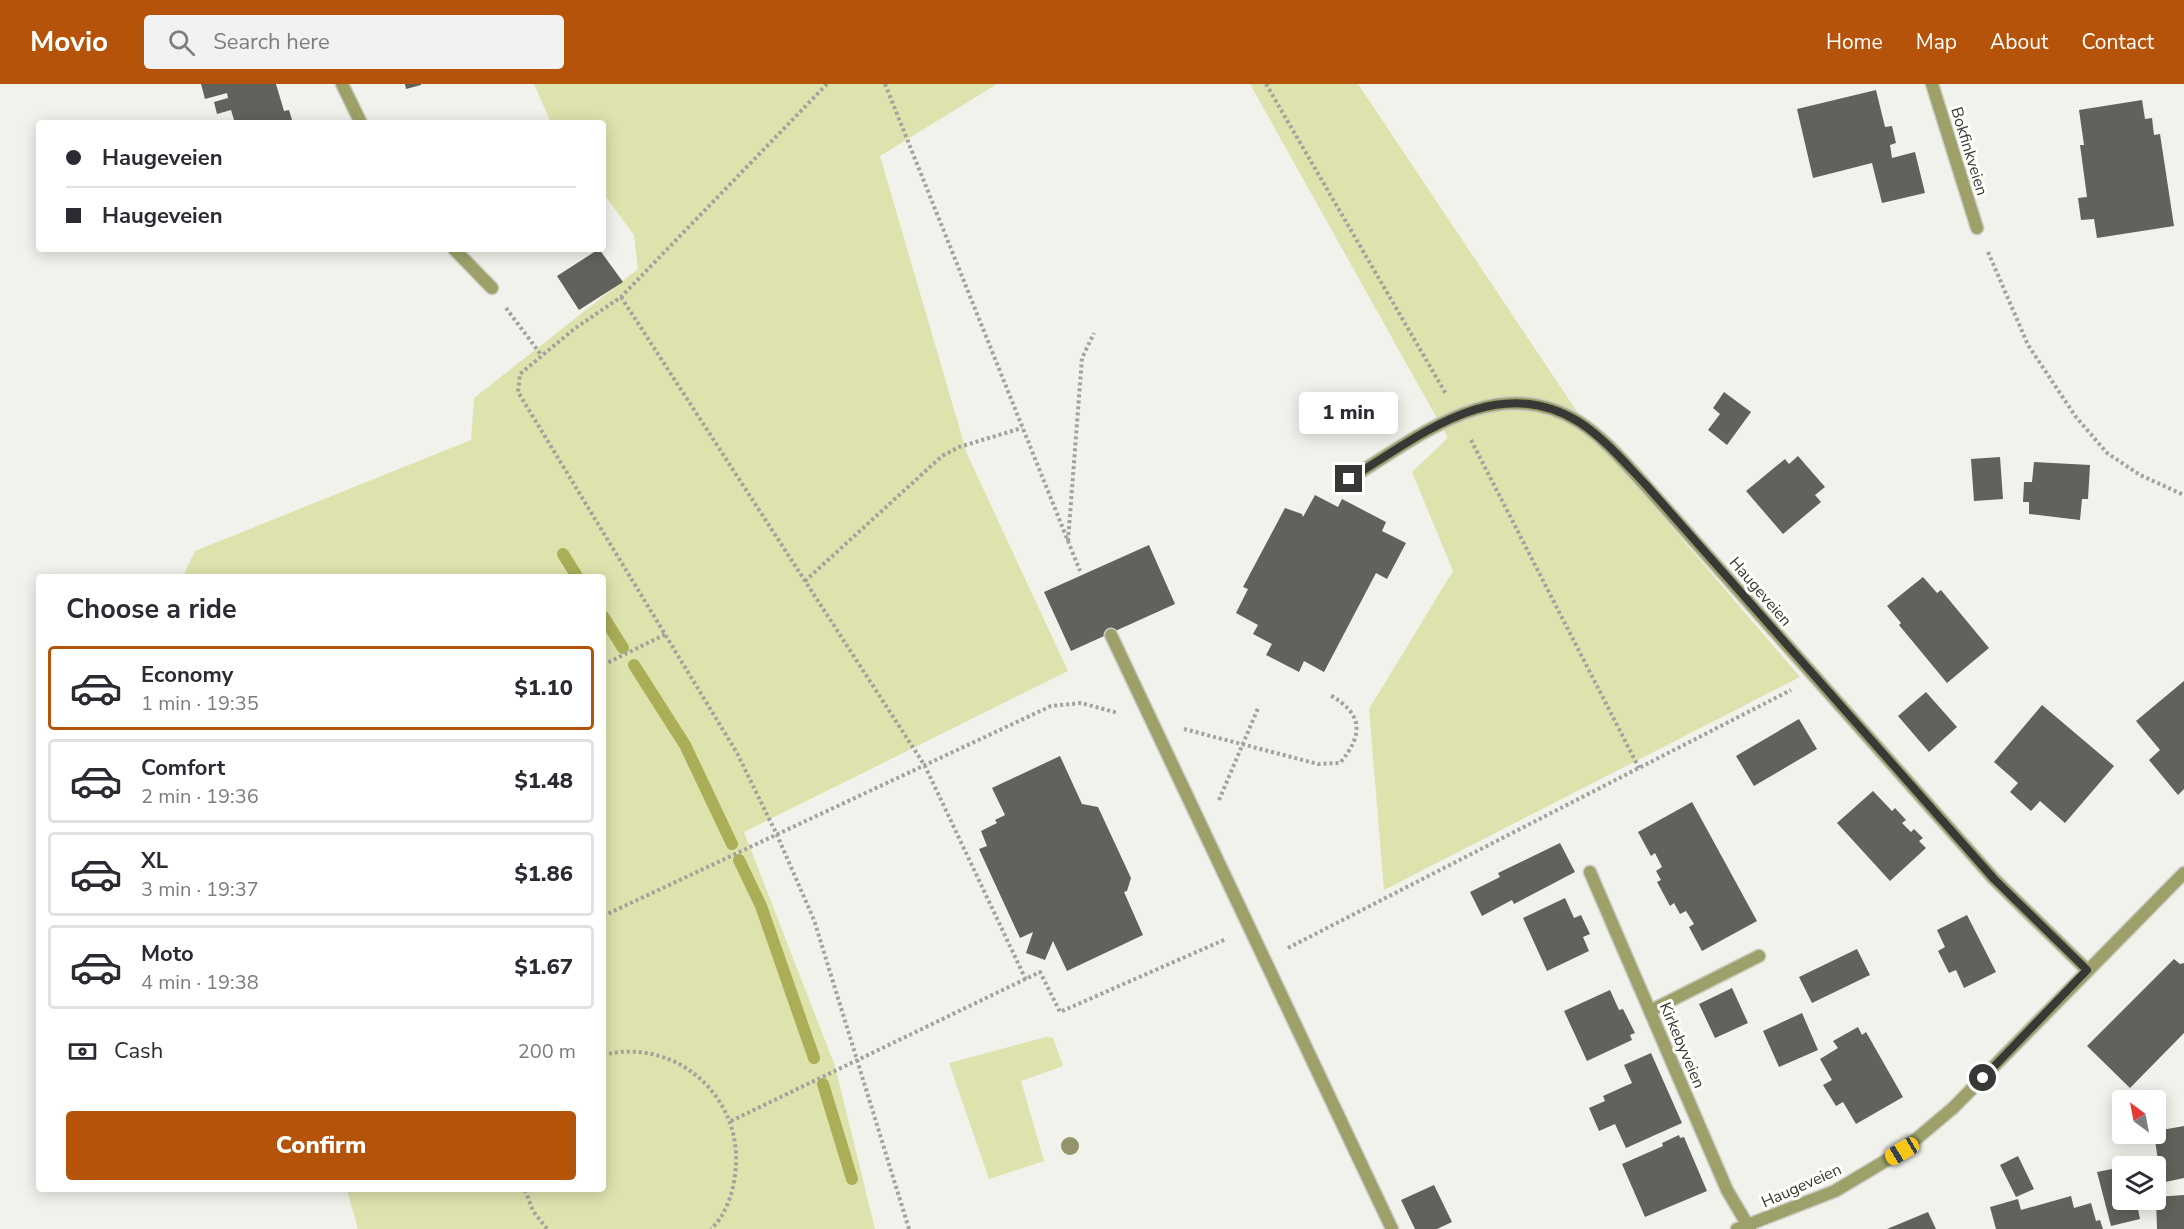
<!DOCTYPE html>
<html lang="en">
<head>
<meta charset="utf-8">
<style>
	:root { --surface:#fff; --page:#f2f2f3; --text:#2b2b33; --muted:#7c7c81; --line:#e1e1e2; --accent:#b45309 }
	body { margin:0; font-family:"Nunito Sans",sans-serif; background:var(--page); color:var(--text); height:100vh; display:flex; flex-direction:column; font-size:22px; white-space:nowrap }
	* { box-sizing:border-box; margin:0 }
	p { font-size:20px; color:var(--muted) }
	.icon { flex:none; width:33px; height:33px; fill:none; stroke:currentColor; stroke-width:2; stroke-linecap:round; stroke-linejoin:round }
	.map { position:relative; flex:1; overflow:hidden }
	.side { position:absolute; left:36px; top:490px; width:570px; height:618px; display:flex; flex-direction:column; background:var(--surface); border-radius:6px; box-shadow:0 3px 15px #0003 }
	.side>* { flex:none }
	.top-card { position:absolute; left:36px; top:36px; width:570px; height:132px; border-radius:6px; box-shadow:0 3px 15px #0003; display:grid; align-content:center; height:132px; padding:0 30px; background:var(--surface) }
	.needle { width:39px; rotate:328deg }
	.controls { position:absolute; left:2112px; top:1006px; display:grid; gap:12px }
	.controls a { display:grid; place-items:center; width:54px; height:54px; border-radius:6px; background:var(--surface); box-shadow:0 3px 15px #0003; font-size:30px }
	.end { position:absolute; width:27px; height:27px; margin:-14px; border:8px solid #383936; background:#fff; box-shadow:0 0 0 3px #fff }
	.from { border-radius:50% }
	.bubble { position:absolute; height:42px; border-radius:6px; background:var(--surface); box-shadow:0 3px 15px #0003; font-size:20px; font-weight:800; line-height:42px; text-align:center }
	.car { position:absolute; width:18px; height:36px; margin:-18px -9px; border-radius:8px; box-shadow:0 0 4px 2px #0007; background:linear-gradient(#f5c518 24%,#345 0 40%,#f5c518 0 76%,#345 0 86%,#f5c518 0) }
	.top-card b { display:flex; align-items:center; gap:21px; height:57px; font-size:22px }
	.top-card b+b { border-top:2px solid var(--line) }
	.top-card i { width:15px; height:15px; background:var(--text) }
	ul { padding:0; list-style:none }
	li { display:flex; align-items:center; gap:18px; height:84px; margin:0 12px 9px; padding:0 18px; border:3px solid var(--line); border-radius:6px }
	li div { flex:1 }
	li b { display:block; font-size:22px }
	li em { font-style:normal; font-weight:800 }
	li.active { border-color:var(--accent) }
	li>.icon { width:54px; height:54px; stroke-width:1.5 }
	h2 { padding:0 30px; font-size:27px; line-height:72px }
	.pay { display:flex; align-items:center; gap:15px; height:66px; padding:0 30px; font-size:22px }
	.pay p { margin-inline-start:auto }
	.primary-button { display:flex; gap:12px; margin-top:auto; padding:12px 30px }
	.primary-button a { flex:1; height:69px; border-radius:6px; background:var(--accent); color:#fff; font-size:24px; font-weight:800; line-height:69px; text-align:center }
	header { display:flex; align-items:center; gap:36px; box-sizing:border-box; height:84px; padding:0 30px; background:var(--accent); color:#fff }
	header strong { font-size:28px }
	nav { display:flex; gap:33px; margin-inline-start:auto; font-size:21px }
	.search { width:420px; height:54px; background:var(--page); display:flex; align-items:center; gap:15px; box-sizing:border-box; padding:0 21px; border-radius:6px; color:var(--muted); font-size:22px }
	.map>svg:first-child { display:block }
</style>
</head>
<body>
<header>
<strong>Movio</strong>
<div class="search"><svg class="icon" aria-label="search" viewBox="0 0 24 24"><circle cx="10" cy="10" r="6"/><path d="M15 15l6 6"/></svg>Search here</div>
<nav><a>Home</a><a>Map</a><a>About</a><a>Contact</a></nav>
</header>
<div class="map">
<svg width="2184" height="1145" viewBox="0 0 2184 1145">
	<rect width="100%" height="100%" fill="#f1f2eb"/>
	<path fill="#dee2ad" d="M 534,0 L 997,0 L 880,72 L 967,370 L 1068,587 L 744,748 L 835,982 L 875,1145 L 358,1145 L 347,1106 L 603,1106 L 603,494 L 182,494 L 195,467 L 471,356 L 474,314 L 638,185 L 634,151 L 603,109 L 603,39 L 551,39 Z
		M 1250,0 L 1358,0 L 1592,350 L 1800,593 L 1384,806 L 1369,625 L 1453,487 L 1412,388 L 1448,354 Z
		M 1046,953 L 1053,954 L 1063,982 L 1021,997 L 1044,1077 L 989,1095 L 949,979 Z"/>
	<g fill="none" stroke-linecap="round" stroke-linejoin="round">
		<path stroke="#aaae57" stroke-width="12" d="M 563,470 L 578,494
			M 603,532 L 623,564
			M 634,581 L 685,661 L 732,760
			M 739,776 L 761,822 L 814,974
			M 823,1000 L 852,1095"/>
	</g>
	<path fill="#61625c" d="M 201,0 L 276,0 L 284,27 L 289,26 L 293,39 L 235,39 L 231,26 L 217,30 L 214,18 L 228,14 L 227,9 L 205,15 Z
		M 405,0 L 421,0 L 421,1 L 406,5 Z
		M 1876,6 L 1885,43 L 1892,42 L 1896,59 L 1890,61 L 1892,74 L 1915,68 L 1925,109 L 1882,119 L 1872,79 L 1813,94 L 1797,25 Z
		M 2142,16 L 2145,35 L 2152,34 L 2154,51 L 2160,50 L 2174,142 L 2097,154 L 2094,135 L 2081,136 L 2078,114 L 2087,113 L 2080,61 L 2084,61 L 2079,26 Z
		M 599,165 L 623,198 L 579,226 L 557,192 Z
		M 1724,308 L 1751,328 L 1727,361 L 1708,346 L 1720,330 L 1713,324 Z
		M 1798,372 L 1825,403 L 1815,411 L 1821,418 L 1783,450 L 1746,407 L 1785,375 L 1789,380 Z
		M 2000,373 L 2003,415 L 1974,417 L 1971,375 Z
		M 2034,378 L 2090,381 L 2088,415 L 2082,415 L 2080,436 L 2029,430 L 2029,418 L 2023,418 L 2024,398 L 2032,398 Z
		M 1315,411 L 1338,423 L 1342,415 L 1386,438 L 1382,447 L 1406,459 L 1387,495 L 1376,489 L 1324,588 L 1304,577 L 1299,588 L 1266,571 L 1272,560 L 1253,550 L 1258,541 L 1236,529 L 1248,505 L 1243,503 L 1285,424 L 1302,430 L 1303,433 Z
		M 1149,461 L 1175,520 L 1071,567 L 1044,508 Z
		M 1923,493 L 1937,509 L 1941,506 L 1989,564 L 1947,599 L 1899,541 L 1901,539 L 1887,522 Z
		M 2184,597 L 2184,705 L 2178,711 L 2149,676 L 2160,666 L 2136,637 Z
		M 1926,608 L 1957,643 L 1929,668 L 1898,632 Z
		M 2042,621 L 2114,682 L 2065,739 L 2040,717 L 2031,727 L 2010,708 L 2018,699 L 1994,678 Z
		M 1799,635 L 1817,665 L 1754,702 L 1736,672 Z
		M 1060,672 L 1082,720 L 1098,723 L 1131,794 L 1127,807 L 1124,808 L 1143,851 L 1067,887 L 1053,857 L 1045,876 L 1026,869 L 1033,848 L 1020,854 L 979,765 L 987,762 L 981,747 L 997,739 L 995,736 L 1005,731 L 992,704 Z
		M 1873,707 L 1892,727 L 1895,724 L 1906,736 L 1902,739 L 1911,748 L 1914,745 L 1923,754 L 1919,757 L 1926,764 L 1890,797 L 1837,739 Z
		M 1692,718 L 1757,837 L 1702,867 L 1689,843 L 1694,840 L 1686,827 L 1680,830 L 1674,819 L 1670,822 L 1657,798 L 1661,796 L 1656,787 L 1662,783 L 1655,769 L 1651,772 L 1638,748 Z
		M 1560,759 L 1575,788 L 1514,820 L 1512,816 L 1482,832 L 1470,808 L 1500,793 L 1498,789 Z
		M 1565,814 L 1574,834 L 1581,831 L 1590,850 L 1583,853 L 1589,867 L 1547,887 L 1523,834 Z
		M 1967,831 L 1996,888 L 1964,904 L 1956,886 L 1949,889 L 1938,867 L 1945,863 L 1937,846 Z
		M 1857,865 L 1870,891 L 1812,919 L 1799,893 Z
		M 2174,875 L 2180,880 L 2184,879 L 2184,949 L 2130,1004 L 2087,962 Z
		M 1732,904 L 1748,939 L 1715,954 L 1699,920 Z
		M 1610,906 L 1619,926 L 1623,925 L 1635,949 L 1630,951 L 1632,956 L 1587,977 L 1564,927 Z
		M 1802,929 L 1818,966 L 1779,983 L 1763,947 Z
		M 1858,943 L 1862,951 L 1866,948 L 1903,1013 L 1856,1040 L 1843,1018 L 1836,1022 L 1823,1001 L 1832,996 L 1820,975 L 1838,964 L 1833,957 Z
		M 1651,969 L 1682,1039 L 1626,1064 L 1615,1040 L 1599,1047 L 1589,1024 L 1605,1017 L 1603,1012 L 1632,999 L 1624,981 Z
		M 2184,1042 L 2184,1094 L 2156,1100 L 2156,1083 L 2145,1083 L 2145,1078 L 2158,1076 L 2154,1050 L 2156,1047 Z
		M 1679,1051 L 1680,1054 L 1684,1053 L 1707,1107 L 1645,1133 L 1622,1080 L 1663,1062 L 1662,1059 Z
		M 2018,1072 L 2034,1105 L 2016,1113 L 2000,1081 Z
		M 2122,1083 L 2122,1116 L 2136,1116 L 2140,1135 L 2111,1142 L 2097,1088 Z
		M 1434,1101 L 1452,1138 L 1437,1145 L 1415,1145 L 1401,1116 Z
		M 2184,1111 L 2184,1145 L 2157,1145 L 2156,1113 Z
		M 2071,1112 L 2074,1124 L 2091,1119 L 2096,1137 L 2100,1136 L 2103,1145 L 1996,1145 L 1990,1123 L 2018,1115 L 2021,1126 Z
		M 1928,1128 L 1936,1145 L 1887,1145 Z"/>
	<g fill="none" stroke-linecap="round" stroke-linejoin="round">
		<defs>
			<path id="service" d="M 1111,551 L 1392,1145"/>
			<path id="minor" d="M 342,0 L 361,39
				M 1932,0 L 1977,144
				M 454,165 L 492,204
				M 1349,395 C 1419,353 1496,286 1579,338 C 1604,354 1625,379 1645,401 L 1994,795 L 2087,886
				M 1590,788 L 1727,1106 L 1750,1145
				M 1650,927 L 1759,872
				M 1737,1145 L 1835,1107 L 1902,1067 L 1953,1024 L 2184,789"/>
		</defs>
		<use href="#service" stroke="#cccdc7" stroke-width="15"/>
		<use href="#minor" stroke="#cccdc7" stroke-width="15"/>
		<path stroke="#a2a39d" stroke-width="4" stroke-dasharray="3 3" stroke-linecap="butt" d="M 827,0 L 621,213 L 574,245 L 520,290 L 518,308 L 737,669 L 777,751 L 814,836 L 909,1145
			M 885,0 L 1080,487
			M 1266,0 L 1446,310
			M 1988,168 L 2028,261 L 2076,333 L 2107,369 L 2140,391 L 2184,411
			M 621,213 L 925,682 L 1026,896
			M 506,224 L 542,272
			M 1471,356 L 1639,684
			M 1068,457 L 1082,274 L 1094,249
			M 805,497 L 942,372 L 959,363 L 1022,344
			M 603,581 L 666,550
			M 1184,645 L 1318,680 L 1340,679 C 1364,650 1363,630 1330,611
			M 1219,716 L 1259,622
			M 603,832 L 1051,622 L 1081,619 L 1118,629
			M 1288,864 L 1791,606
			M 603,971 C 678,952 746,1016 735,1091 C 733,1110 725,1132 711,1145
			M 731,1037 L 1040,888 L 1060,928 L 1226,855
			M 525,1106 L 533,1127 L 547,1145"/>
		<use href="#service" stroke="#9da169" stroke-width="12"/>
		<use href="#minor" stroke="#9da169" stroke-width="12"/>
	</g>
	<circle fill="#93946a" cx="1070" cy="1062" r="9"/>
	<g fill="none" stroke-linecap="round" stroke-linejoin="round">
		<path stroke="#383936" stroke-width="8" d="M 1349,395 C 1419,353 1496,286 1579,338 C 1604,354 1625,379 1646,401 L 1994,795 L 2087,886 L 1983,994"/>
	</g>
	<g text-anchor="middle" stroke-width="6" stroke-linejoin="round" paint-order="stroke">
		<g font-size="16" fill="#383936" stroke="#fefff9">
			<text transform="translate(1970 67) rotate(73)" y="6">Bokfinkveien</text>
			<text transform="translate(1761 507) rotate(49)" y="6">Haugeveien</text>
			<text transform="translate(1683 961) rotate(67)" y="6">Kirkebyveien</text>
			<text transform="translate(1801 1101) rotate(-24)" y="6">Haugeveien</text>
		</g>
	</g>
</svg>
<div class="controls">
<a><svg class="needle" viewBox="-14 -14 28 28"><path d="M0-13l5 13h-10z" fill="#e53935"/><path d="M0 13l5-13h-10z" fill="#7c7c81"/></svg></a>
<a><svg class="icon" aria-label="layers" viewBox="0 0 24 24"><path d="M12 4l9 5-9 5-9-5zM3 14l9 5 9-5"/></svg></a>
</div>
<i class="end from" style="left:1983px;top:994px"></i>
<i class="end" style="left:1349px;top:395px"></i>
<div class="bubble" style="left:1299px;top:308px;width:99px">1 min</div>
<i class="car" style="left:1902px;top:1067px;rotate:239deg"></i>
<div class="top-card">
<b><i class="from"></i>Haugeveien</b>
<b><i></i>Haugeveien</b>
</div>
<section class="side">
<h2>Choose a ride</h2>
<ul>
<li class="active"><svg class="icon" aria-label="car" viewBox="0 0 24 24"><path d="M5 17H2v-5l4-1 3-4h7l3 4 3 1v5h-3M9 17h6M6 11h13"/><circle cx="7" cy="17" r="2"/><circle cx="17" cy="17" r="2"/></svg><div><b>Economy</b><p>1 min · 19:35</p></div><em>$1.10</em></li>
<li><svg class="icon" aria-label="car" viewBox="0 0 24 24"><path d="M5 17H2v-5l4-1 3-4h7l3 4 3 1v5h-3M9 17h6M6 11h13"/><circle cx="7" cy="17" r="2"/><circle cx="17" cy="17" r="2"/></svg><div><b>Comfort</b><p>2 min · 19:36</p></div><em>$1.48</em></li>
<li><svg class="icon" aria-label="car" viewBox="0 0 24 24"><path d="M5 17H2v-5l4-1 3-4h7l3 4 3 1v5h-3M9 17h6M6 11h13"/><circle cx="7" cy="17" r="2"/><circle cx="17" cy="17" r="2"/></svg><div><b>XL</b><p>3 min · 19:37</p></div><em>$1.86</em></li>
<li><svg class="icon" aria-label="car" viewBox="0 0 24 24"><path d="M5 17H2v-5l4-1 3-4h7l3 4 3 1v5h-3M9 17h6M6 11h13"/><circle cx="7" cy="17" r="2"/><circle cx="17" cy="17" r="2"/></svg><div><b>Moto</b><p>4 min · 19:38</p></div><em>$1.67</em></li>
</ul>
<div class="pay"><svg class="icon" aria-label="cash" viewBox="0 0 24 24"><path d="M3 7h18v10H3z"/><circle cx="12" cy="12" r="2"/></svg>Cash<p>200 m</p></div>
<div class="primary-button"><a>Confirm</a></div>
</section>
</div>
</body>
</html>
